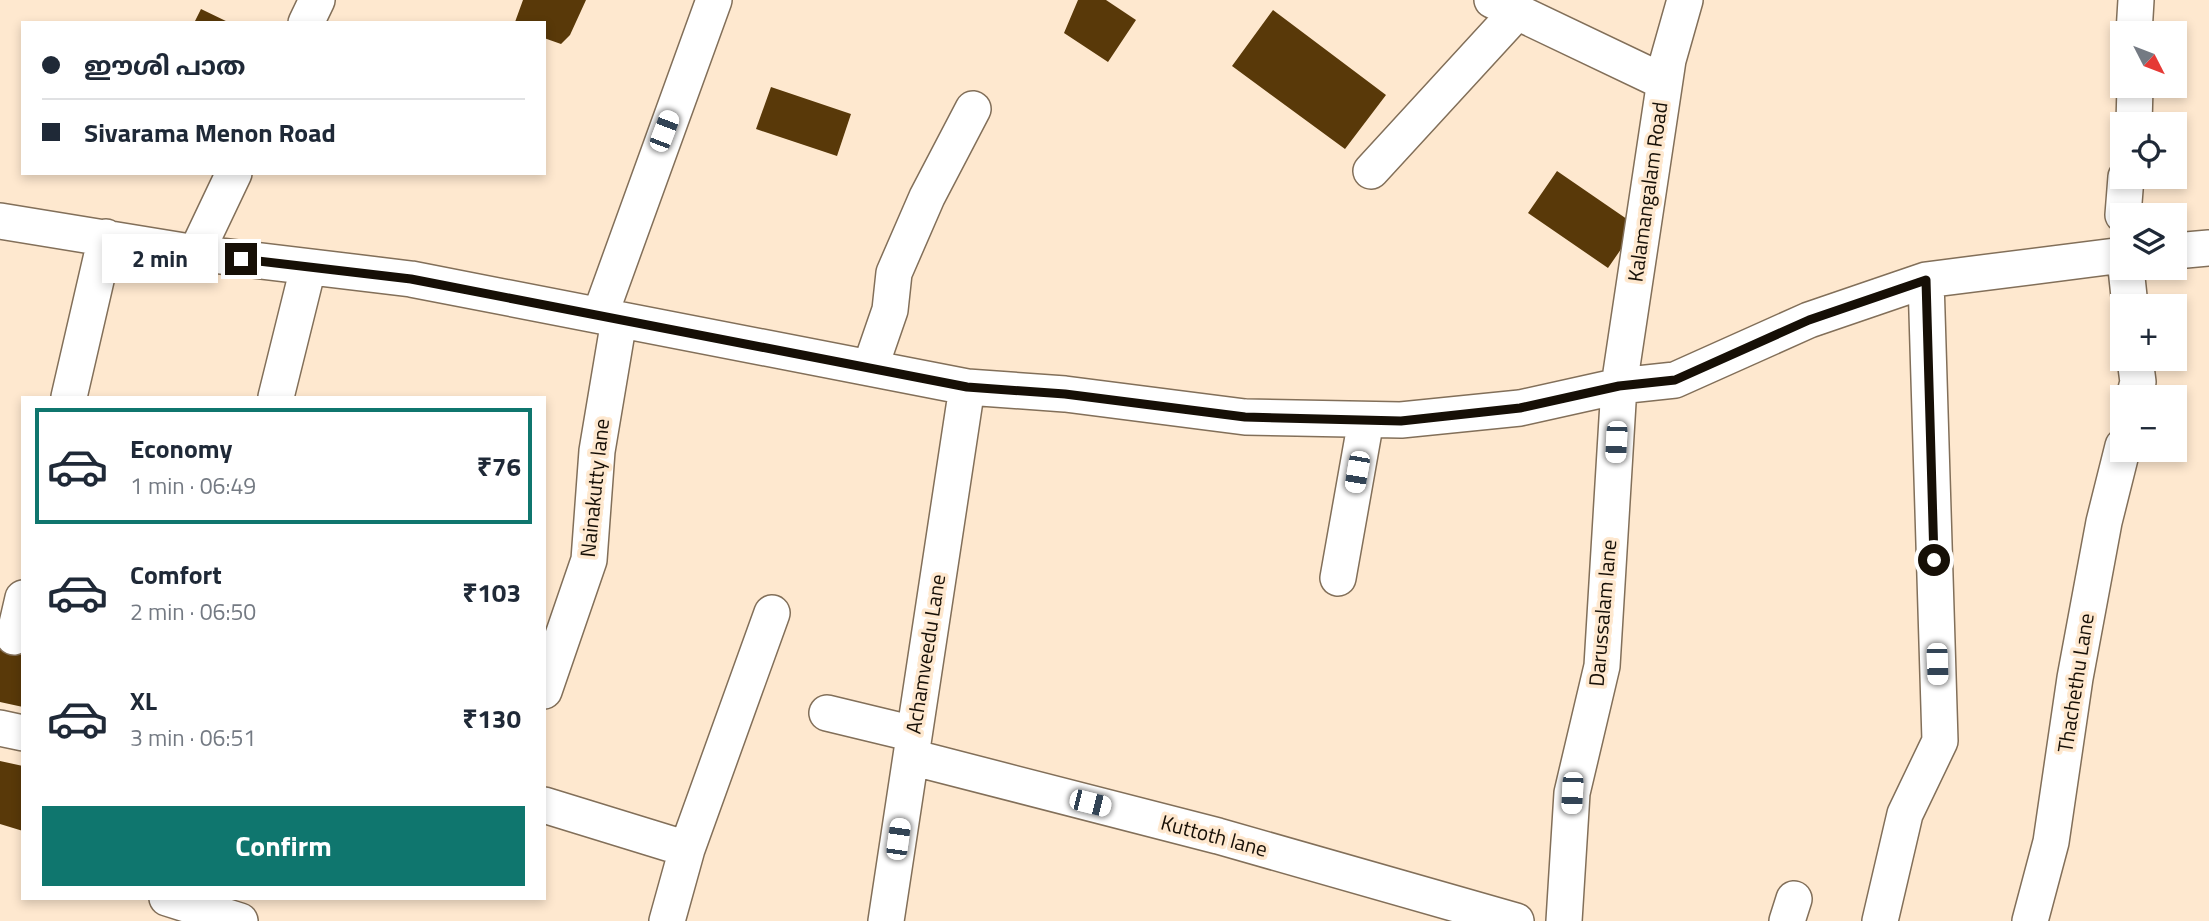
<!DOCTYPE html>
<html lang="en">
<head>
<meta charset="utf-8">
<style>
	:root { --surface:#fff; --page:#f2f2f3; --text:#1f2937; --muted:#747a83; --line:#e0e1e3; --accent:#0f766e }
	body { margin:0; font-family:"Titillium Web","Noto Sans Malayalam",sans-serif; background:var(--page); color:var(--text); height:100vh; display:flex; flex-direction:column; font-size:26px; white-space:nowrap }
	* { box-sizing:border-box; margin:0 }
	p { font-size:23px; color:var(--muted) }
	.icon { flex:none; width:38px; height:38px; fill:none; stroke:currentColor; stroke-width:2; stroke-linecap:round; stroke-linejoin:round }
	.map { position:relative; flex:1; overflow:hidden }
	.side { position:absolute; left:21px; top:396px; width:525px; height:504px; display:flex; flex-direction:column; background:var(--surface); border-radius:0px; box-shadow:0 4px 10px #0003 }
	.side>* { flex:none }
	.top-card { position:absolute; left:21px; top:21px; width:525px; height:154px; border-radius:0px; box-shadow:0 4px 10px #0003; display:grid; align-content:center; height:154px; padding:0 21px; background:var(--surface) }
	.needle { width:46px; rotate:132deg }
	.fabs { position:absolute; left:2110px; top:21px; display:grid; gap:14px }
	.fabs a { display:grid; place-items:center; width:77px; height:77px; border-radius:0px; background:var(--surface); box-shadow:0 4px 10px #0003; font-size:35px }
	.end { position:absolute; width:32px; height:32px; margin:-16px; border:9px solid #160f06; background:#fff; box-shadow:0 0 0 4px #fff }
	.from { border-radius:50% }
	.bubble { position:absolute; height:49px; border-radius:0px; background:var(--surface); box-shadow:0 4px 10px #0003; font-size:23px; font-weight:700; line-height:49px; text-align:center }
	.car { position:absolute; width:21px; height:42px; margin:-21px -10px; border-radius:9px; box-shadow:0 0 5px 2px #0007; background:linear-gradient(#fff 24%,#345 0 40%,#fff 0 76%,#345 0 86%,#fff 0) }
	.top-card b { display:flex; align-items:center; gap:24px; height:66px; font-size:26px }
	.top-card b+b { border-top:2px solid var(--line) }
	.top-card i { width:18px; height:18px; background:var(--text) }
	ul { padding:12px 0 0; list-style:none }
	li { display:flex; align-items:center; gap:21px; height:116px; margin:0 14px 10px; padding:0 7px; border:4px solid transparent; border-radius:0px }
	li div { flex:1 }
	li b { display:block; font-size:26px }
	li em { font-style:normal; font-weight:700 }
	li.current { border-color:var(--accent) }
	li>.icon { width:63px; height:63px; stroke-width:1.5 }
	.action { display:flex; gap:14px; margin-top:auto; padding:14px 21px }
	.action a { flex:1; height:80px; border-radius:0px; background:var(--accent); color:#fff; font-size:28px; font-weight:700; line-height:80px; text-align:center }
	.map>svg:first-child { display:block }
</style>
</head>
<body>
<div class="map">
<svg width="2209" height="921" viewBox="0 0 2209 921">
	<rect width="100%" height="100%" fill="#fee8cf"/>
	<path fill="#593909" d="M 523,0 L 586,0 L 570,35 L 561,44 L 544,38 L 544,23 L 515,22 Z
		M 1078,0 L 1106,0 L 1136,20 L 1108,62 L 1064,33 Z
		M 201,9 L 230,23 L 194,23 Z
		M 1273,10 L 1386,95 L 1345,149 L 1232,66 Z
		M 771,87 L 851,114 L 837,156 L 756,129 Z
		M 1557,171 L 1637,226 L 1608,268 L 1528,213 Z
		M 0,650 L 23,655 L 23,707 L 0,702 Z
		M 0,761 L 23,766 L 23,831 L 0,824 Z"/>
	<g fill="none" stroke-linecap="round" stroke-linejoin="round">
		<defs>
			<path id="minor" d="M 1492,0 L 1664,82
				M 306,23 L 317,0
				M 2134,33 L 2136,0
				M 2134,124 L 2135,86
				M 1371,171 L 1516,13
				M 2123,215 L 2126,177
				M 0,221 L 196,253 L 411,279 L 967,387 L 1065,394 L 1245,417 L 1401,420 L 1520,408 L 1619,386 L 1675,380 L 1809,320 L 1926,280 L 2123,255
				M 2175,251 L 2209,248
				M 196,253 L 234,173
				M 2126,268 L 2130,306
				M 600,315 L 714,0
				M 870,368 L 890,310 L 894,273 L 927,197 L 973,109
				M 69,397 L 106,237
				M 276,397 L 308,268
				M 2134,397 L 2138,382 L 2135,359
				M 1338,578 L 1366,420
				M 14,637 L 23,598
				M 544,691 L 589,560 L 597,451 L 619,320
				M 827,713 L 914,734
				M 0,728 L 23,733
				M 911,757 L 1218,836 L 1516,921
				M 544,805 L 687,849
				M 167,898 L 240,921
				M 667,921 L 687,849 L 772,613
				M 886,921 L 967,387
				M 1564,921 L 1572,793 L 1602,666 L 1619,386 L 1668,60 L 1685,0
				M 1787,921 L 1794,899
				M 1880,921 L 1905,814 L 1940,741 L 1926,280
				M 2030,921 L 2051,842 L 2075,678 L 2104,522 L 2123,446"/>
		</defs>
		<use href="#minor" stroke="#826f59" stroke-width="38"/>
		<use href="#minor" stroke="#fff" stroke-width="35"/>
	</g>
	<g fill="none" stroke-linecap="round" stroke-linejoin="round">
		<path stroke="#160f06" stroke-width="9" d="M 241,259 L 411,279 L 967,387 L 1065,394 L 1245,417 L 1401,421 L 1520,408 L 1619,386 L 1675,380 L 1809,320 L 1926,280 L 1934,560"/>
	</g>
	<g text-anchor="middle" stroke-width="7" stroke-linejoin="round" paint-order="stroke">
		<g font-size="21" fill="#160f06" stroke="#fee8cf">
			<text transform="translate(1648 192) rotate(-82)" y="7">Kalamangalam Road</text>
			<text transform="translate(595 488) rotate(-84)" y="7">Nainakutty lane</text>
			<text transform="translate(1603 613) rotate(-85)" y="7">Darussalam lane</text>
			<text transform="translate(926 654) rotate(-81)" y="7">Achamveedu Lane</text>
			<text transform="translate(2076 683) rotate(-81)" y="7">Thachethu Lane</text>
			<text transform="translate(1214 836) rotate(15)" y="7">Kuttoth lane</text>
		</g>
	</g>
</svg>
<div class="fabs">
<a><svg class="needle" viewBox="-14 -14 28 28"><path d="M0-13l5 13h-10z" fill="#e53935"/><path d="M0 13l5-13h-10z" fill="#747a83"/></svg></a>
<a><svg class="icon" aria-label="locate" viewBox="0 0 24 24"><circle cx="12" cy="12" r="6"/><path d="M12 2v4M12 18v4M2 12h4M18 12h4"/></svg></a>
<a><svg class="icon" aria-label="layers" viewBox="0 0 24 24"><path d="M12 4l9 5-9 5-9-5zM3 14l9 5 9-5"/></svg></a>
<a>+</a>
<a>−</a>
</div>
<i class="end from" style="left:1934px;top:560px"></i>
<i class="end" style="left:241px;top:259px"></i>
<div class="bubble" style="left:102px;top:234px;width:116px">2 min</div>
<i class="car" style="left:664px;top:131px;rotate:21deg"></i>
<i class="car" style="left:1616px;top:442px;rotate:183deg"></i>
<i class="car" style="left:1357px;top:472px;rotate:190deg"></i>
<i class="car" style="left:1937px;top:664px;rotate:178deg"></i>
<i class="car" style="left:1572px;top:793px;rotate:183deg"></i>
<i class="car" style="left:1090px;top:803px;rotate:104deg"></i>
<i class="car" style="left:898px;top:839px;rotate:8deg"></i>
<div class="top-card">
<b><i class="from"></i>ഈശി പാത</b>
<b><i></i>Sivarama Menon Road</b>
</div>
<section class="side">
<ul>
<li class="current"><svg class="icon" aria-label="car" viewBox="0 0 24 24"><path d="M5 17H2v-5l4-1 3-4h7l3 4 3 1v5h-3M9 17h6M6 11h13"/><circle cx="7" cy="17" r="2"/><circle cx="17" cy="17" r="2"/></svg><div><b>Economy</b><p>1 min · 06:49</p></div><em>₹76</em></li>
<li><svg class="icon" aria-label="car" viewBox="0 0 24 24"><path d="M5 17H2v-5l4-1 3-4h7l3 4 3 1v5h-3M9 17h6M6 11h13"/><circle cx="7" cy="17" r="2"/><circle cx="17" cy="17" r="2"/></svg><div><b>Comfort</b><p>2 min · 06:50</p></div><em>₹103</em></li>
<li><svg class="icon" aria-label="car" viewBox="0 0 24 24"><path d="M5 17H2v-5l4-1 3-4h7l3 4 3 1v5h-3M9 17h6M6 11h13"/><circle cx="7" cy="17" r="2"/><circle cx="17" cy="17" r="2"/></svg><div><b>XL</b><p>3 min · 06:51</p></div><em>₹130</em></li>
</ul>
<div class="action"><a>Confirm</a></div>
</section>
</div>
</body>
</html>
